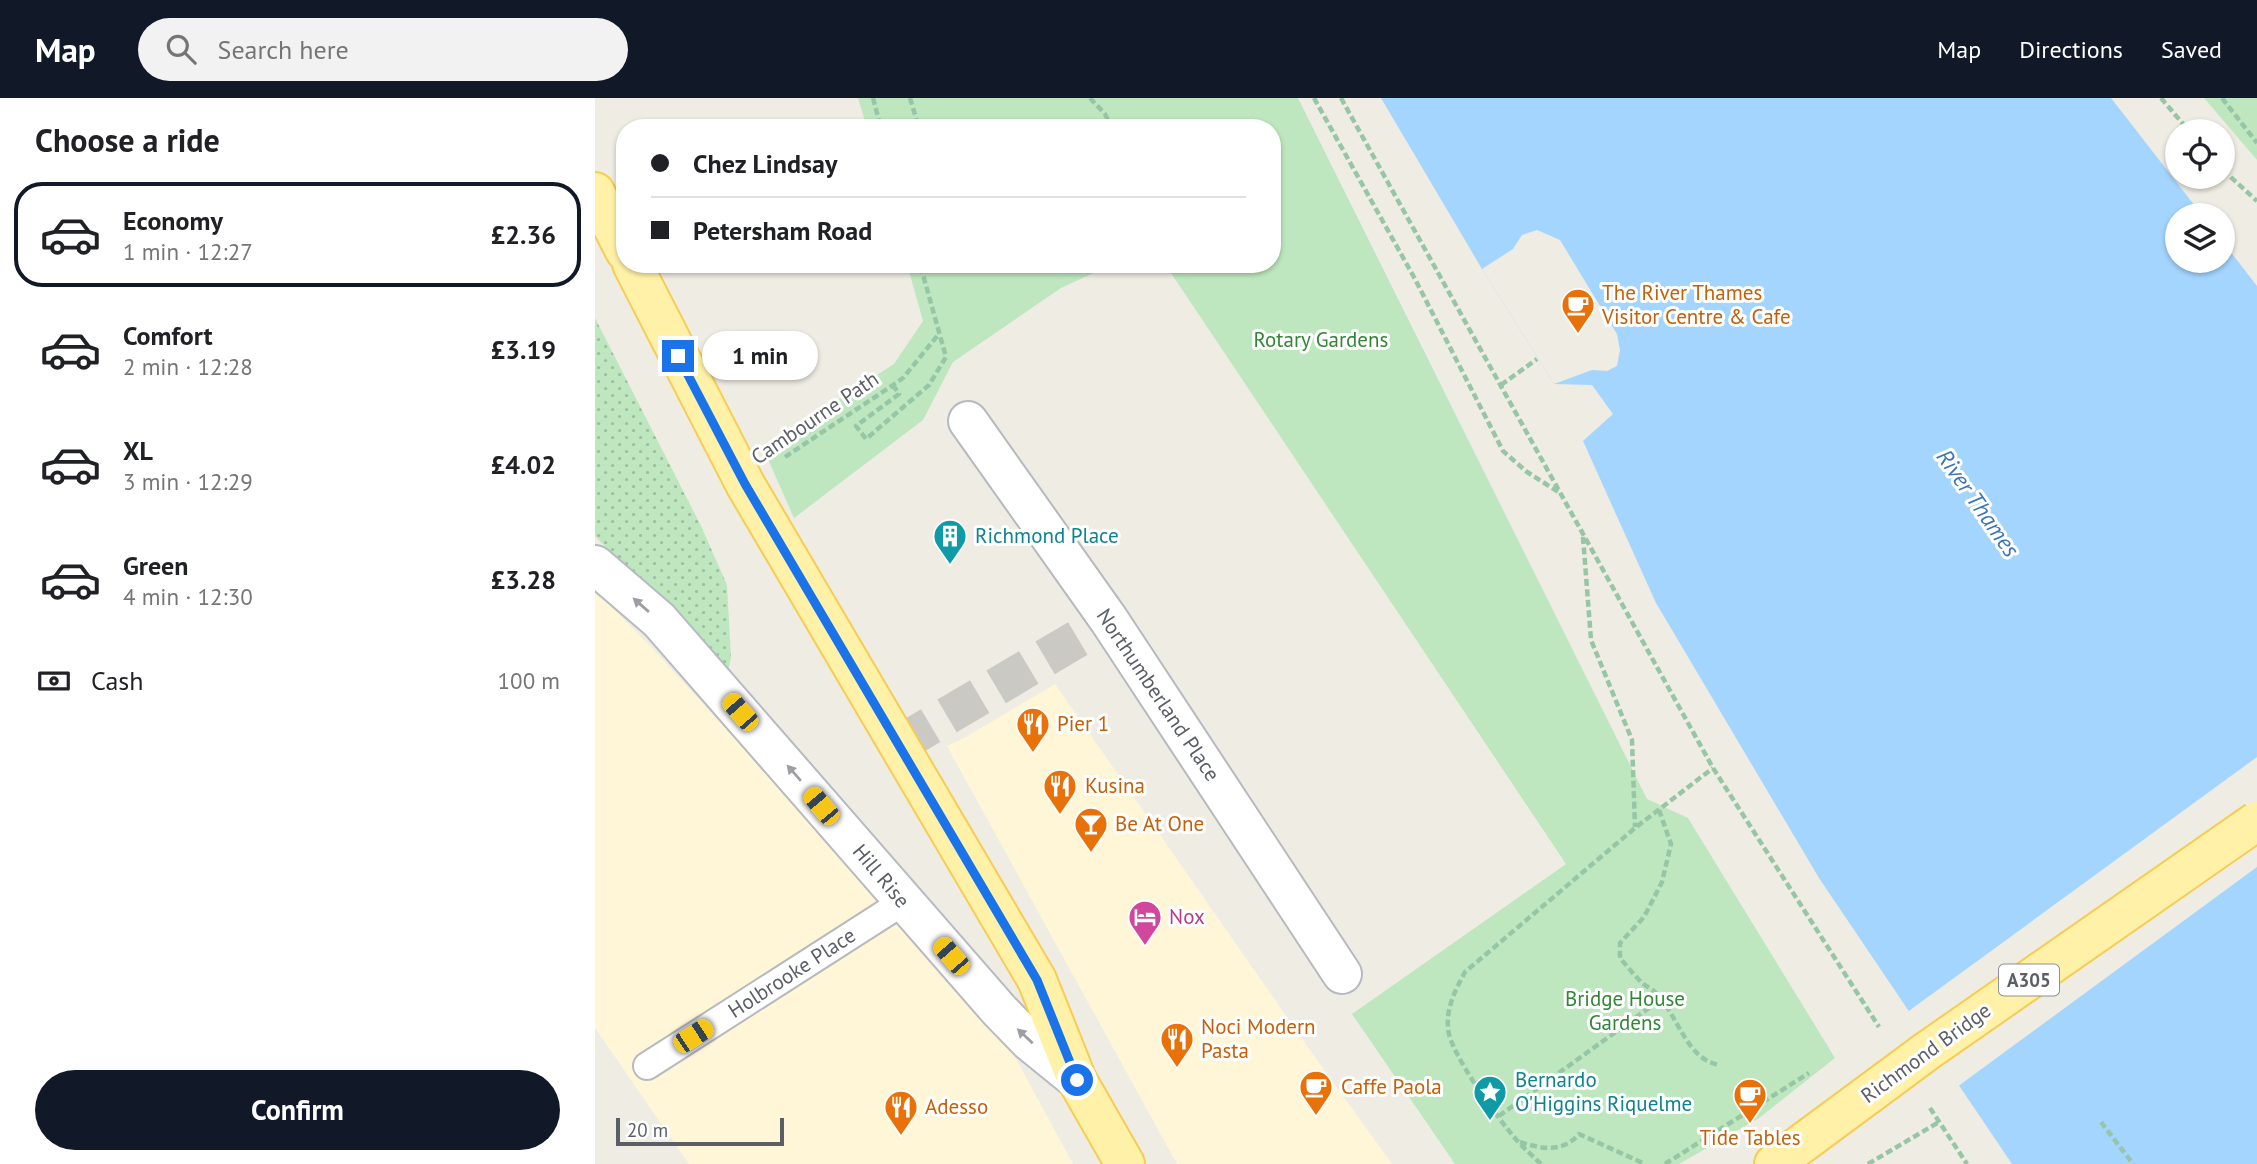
<!DOCTYPE html>
<html lang="en">
<head>
<meta charset="utf-8">
<style>
	:root { --surface:#fff; --page:#f2f2f2; --text:#202124; --muted:#757577; --line:#e0e0e0; --accent:#111827 }
	body { margin:0; font-family:"PT Sans",sans-serif; background:var(--page); color:var(--text); height:100vh; display:flex; flex-direction:column; font-size:26px; white-space:nowrap }
	* { box-sizing:border-box; margin:0 }
	p { font-size:23px; color:var(--muted) }
	.icon { flex:none; width:38px; height:38px; fill:none; stroke:currentColor; stroke-width:2; stroke-linecap:round; stroke-linejoin:round }
	.map { position:relative; flex:1; overflow:hidden }
	.details { display:flex; flex-direction:column; background:var(--surface); width:595px }
	.details>* { flex:none }
	.guide { position:absolute; left:21px; top:21px; width:665px; height:154px; border-radius:28px; box-shadow:0 2px 5px #0004; display:grid; align-content:center; height:154px; padding:0 35px; background:var(--surface) }
	.fabs { position:absolute; left:1570px; top:21px; display:grid; gap:14px }
	.fabs a { display:grid; place-items:center; width:70px; height:70px; border-radius:50%; background:var(--surface); box-shadow:0 2px 5px #0004; font-size:35px }
	.scale { position:absolute; left:21px; bottom:18px; width:168px; box-sizing:border-box; padding-left:7px; border:4px solid #5b5f65; border-top:0; font-size:19px; line-height:24px; white-space:nowrap; color:#5b5f65; -webkit-text-stroke:5px #fff; paint-order:stroke }
	.end { position:absolute; width:32px; height:32px; margin:-16px; border:9px solid #1a73e8; background:#fff; box-shadow:0 0 0 4px #fff }
	.from { border-radius:50% }
	.bubble { position:absolute; height:49px; border-radius:24px; background:var(--surface); box-shadow:0 2px 5px #0004; font-size:23px; font-weight:700; line-height:49px; text-align:center }
	.car { position:absolute; width:21px; height:42px; margin:-21px -10px; border-radius:9px; box-shadow:0 0 5px 2px #0007; background:linear-gradient(#f5c518 24%,#345 0 40%,#f5c518 0 76%,#345 0 86%,#f5c518 0) }
	.guide b { display:flex; align-items:center; gap:24px; height:66px; font-size:26px }
	.guide b+b { border-top:2px solid var(--line) }
	.guide i { width:18px; height:18px; background:var(--text) }
	ul { padding:0; list-style:none }
	li { display:flex; align-items:center; gap:21px; height:105px; margin:0 14px 10px; padding:0 21px; border:4px solid transparent; border-radius:28px }
	li div { flex:1 }
	li b { display:block; font-size:26px }
	li em { font-style:normal; font-weight:700 }
	li.current { border-color:var(--accent) }
	li>.icon { width:63px; height:63px; stroke-width:1.5 }
	h2 { padding:0 35px; font-size:32px; line-height:84px }
	.pay { display:flex; align-items:center; gap:18px; height:77px; padding:0 35px; font-size:26px }
	.pay p { margin-inline-start:auto }
	.button { display:flex; gap:14px; margin-top:auto; padding:14px 35px }
	.button a { flex:1; height:80px; border-radius:42px; background:var(--accent); color:#fff; font-size:28px; font-weight:700; line-height:80px; text-align:center }
	header { display:flex; align-items:center; gap:42px; box-sizing:border-box; height:98px; padding:0 35px; background:var(--accent); color:#fff }
	header strong { font-size:33px }
	nav { display:flex; gap:38px; margin-inline-start:auto; font-size:24px }
	.search { width:490px; height:63px; background:var(--page); display:flex; align-items:center; gap:18px; box-sizing:border-box; padding:0 24px; border-radius:38px; color:var(--muted); font-size:26px }
	main { display:flex; flex:1; min-height:0 }
	.map>svg:first-child { display:block }
</style>
</head>
<body>
<header>
<strong>Map</strong>
<div class="search"><svg class="icon" aria-label="search" viewBox="0 0 24 24"><circle cx="10" cy="10" r="6"/><path d="M15 15l6 6"/></svg>Search here</div>
<nav><a>Map</a><a>Directions</a><a>Saved</a></nav>
</header>
<main>
<section class="details">
<h2>Choose a ride</h2>
<ul>
<li class="current"><svg class="icon" aria-label="car" viewBox="0 0 24 24"><path d="M5 17H2v-5l4-1 3-4h7l3 4 3 1v5h-3M9 17h6M6 11h13"/><circle cx="7" cy="17" r="2"/><circle cx="17" cy="17" r="2"/></svg><div><b>Economy</b><p>1 min · 12:27</p></div><em>£2.36</em></li>
<li><svg class="icon" aria-label="car" viewBox="0 0 24 24"><path d="M5 17H2v-5l4-1 3-4h7l3 4 3 1v5h-3M9 17h6M6 11h13"/><circle cx="7" cy="17" r="2"/><circle cx="17" cy="17" r="2"/></svg><div><b>Comfort</b><p>2 min · 12:28</p></div><em>£3.19</em></li>
<li><svg class="icon" aria-label="car" viewBox="0 0 24 24"><path d="M5 17H2v-5l4-1 3-4h7l3 4 3 1v5h-3M9 17h6M6 11h13"/><circle cx="7" cy="17" r="2"/><circle cx="17" cy="17" r="2"/></svg><div><b>XL</b><p>3 min · 12:29</p></div><em>£4.02</em></li>
<li><svg class="icon" aria-label="car" viewBox="0 0 24 24"><path d="M5 17H2v-5l4-1 3-4h7l3 4 3 1v5h-3M9 17h6M6 11h13"/><circle cx="7" cy="17" r="2"/><circle cx="17" cy="17" r="2"/></svg><div><b>Green</b><p>4 min · 12:30</p></div><em>£3.28</em></li>
</ul>
<div class="pay"><svg class="icon" aria-label="cash" viewBox="0 0 24 24"><path d="M3 7h18v10H3z"/><circle cx="12" cy="12" r="2"/></svg>Cash<p>100 m</p></div>
<div class="button"><a>Confirm</a></div>
</section>
<div class="map">
<svg width="1662" height="1066" viewBox="0 0 1662 1066">
	<defs>
		<pattern id="grass-dots" width="8" height="8" patternUnits="userSpaceOnUse" patternTransform="scale(1.75)"><rect width="8" height="8" fill="#bee7bf"/><path d="M2 2h.1M6 6h.1" fill="none" stroke="#9dbe9f" stroke-width="1.8" stroke-linecap="round"/></pattern>
	</defs>
	<rect width="100%" height="100%" fill="#efece3"/>
	<path fill="#fff6d8" d="M 0,492 L 57,550 L 406,933 L 478,1066 L 94,1066 L 0,930 Z
		M 460,586 L 712,948 L 797,1066 L 582,1066 L 352,648 L 371,639 Z"/>
	<path fill="url(#grass-dots)" d="M 0,220 L 106,428 L 132,487 L 136,560 L 132,578 L 0,438 Z"/>
	<path fill="#bee7bf" d="M 263,0 L 703,0 L 1052,701 L 1093,720 L 1240,960 L 1164,1020 L 1084,1066 L 860,1066 L 757,916 L 971,766 L 570,166 L 677,166 L 677,30 L 272,30 Z
		M 1609,0 L 1662,0 L 1662,62 Z
		M 312,166 L 518,166 L 466,190 L 358,264 L 328,322 L 199,420 L 168,350 L 299,266 L 328,223 Z"/>
	<path fill="#a3d5ff" d="M 786,0 L 1516,0 L 1607,117 L 1582,117 L 1582,163 L 1628,163 L 1628,144 L 1662,188 L 1662,1066 L 1417,1066 L 1224,780 L 1061,505 L 988,343 L 1018,316 L 997,287 L 959,286 L 887,171 Z"/>
	<path fill="#efece3" d="M 942,132 L 965,142 L 1022,236 L 1025,252 L 1022,268 L 1012,273 L 997,272 L 959,286 L 887,171 L 918,151 L 927,137 Z
		M 1662,659 L 1662,769 L 1362,989 L 1311,915 Z"/>
	<g fill="none" stroke-linecap="round" stroke-linejoin="round">
		<path stroke="#cac9c4" stroke-width="38" stroke-dasharray="38 19" stroke-linecap="butt" d="M 303,647 L 514,522"/>
		<defs>
			<path id="service" d="M 52,968 L 308,804"/>
			<path id="minor" d="M 373,323 L 514,522 L 747,876"/>
			<path id="secondary" d="M 0,467 L 64,522 L 404,912 L 434,943 L 482,982"/>
			<path id="primary" d="M 0,94 L 30,153
				M 37,166 L 150,386 L 442,882 L 482,982 L 530,1066
				M 1179,1066 L 1209,1044"/>
		</defs>
		<use href="#service" stroke="#b6b9be" stroke-width="30"/>
		<use href="#minor" stroke="#b6b9be" stroke-width="42"/>
		<use href="#secondary" stroke="#b7bac0" stroke-width="42"/>
		<use href="#primary" stroke="#f7cc53" stroke-width="42"/>
		<path stroke="#96c6a5" stroke-width="4.5" stroke-dasharray="7 3.5" stroke-linecap="butt" d="M 278,0 L 286,30
			M 315,0 L 324,30
			M 495,0 L 510,16 L 517,30
			M 719,0 L 820,181 L 908,353 L 932,374 L 965,395
			M 746,0 L 1118,670 L 1284,929
			M 1566,0 L 1594,33
			M 1627,0 L 1662,45
			M 1628,72 L 1662,103
			M 298,287 L 304,296 L 261,328 L 271,341 L 334,287 L 351,259 L 325,166
			M 906,287 L 942,261
			M 190,359 L 298,287 L 308,280 L 343,237
			M 988,439 L 996,542 L 1037,642 L 1040,729
			M 1064,712 L 1076,746 L 1067,784 L 1049,819 L 1025,845 L 1025,860 C 1032,868 1039,877 1047,885 C 1051,888 1057,891 1061,895 C 1083,917 1091,961 1124,967
			M 1335,1010 L 1372,1066
			M 904,1018 L 1065,902
			M 1506,1024 L 1538,1066
			M 925,1044 C 946,1051 968,1055 984,1036 L 1050,1066
			M 946,1066 C 937,1057 927,1049 919,1039 C 902,1019 854,954 853,930 C 851,909 861,891 870,874 L 1040,730 L 1118,670
			M 1070,1066 L 1214,975
			M 1273,1066 L 1344,1024"/>
		<use href="#service" stroke="#fff" stroke-width="26"/>
		<use href="#minor" stroke="#fff" stroke-width="38"/>
		<use href="#secondary" stroke="#fff" stroke-width="38"/>
		<use href="#primary" stroke="#fff2a8" stroke-width="38"/>
		<defs>
			<path id="primary-bridge" d="M 1209,1044 L 1332,953 L 1662,723"/>
		</defs>
		<use href="#primary-bridge" stroke="#f7cc53" stroke-width="42" stroke-linecap="butt"/>
		<use href="#primary-bridge" stroke="#fff2a8" stroke-width="38"/>
	</g>
	<defs><path id="oneway-solid" d="M-6-.8H1V-3.2L6.5 0L1 3.2V.8H-6Z" transform="scale(1.75)"/></defs>
	<g fill="#9d9fa3">
		<use href="#oneway-solid" transform="translate(46 507) rotate(-139)"/>
		<use href="#oneway-solid" transform="translate(199 675) rotate(-131)"/>
		<use href="#oneway-solid" transform="translate(430 938) rotate(-137)"/>
	</g>
	<g fill="none" stroke-linecap="round" stroke-linejoin="round">
		<path stroke="#1a73e8" stroke-width="9" d="M 83,258 L 150,386 L 442,882 L 482,982"/>
	</g>
	<defs>
		<symbol id="cafe-pin" viewBox="-11 -11 22 30"><path d="M0 17L-7.5 6A9.5 9.5 0 1 1 7.5 6Z" fill="#e8710a" stroke="#fff"/><path d="M-5.5-4.5H6V0H3Q3 3.5 0 3.5H-2.5Q-5.5 3.5-5.5 0ZM3-3.2v2h1.7v-2ZM-6 4.5H4V6H-6Z" fill="#fff"/></symbol>
		<symbol id="building-pin" viewBox="-11 -11 22 30"><path d="M0 17L-7.5 6A9.5 9.5 0 1 1 7.5 6Z" fill="#0f9aa8" stroke="#fff"/><path d="M-4-6H4V6H1V3H-1V6H-4ZM-2.5-4.3h1.7v1.8h-1.7ZM.8-4.3h1.7v1.8H.8ZM-2.5-1h1.7V.8h-1.7ZM.8-1h1.7V.8H.8Z" fill="#fff"/></symbol>
		<symbol id="restaurant-pin" viewBox="-11 -11 22 30"><path d="M0 17L-7.5 6A9.5 9.5 0 1 1 7.5 6Z" fill="#e8710a" stroke="#fff"/><path d="M-5-6h1v4h1v-4h1v4h1v-4h1v5L-1.5 .5V6h-2V.5L-5-1ZM5-6V6H3V1.5H1.5Q1.5-4 5-6Z" fill="#fff"/></symbol>
		<symbol id="bar-pin" viewBox="-11 -11 22 30"><path d="M0 17L-7.5 6A9.5 9.5 0 1 1 7.5 6Z" fill="#e8710a" stroke="#fff"/><path d="M-6-5H6L.8 .8V4.5H3.5V6h-7V4.5H-.8V.8Z" fill="#fff"/></symbol>
		<symbol id="hotel-pin" viewBox="-11 -11 22 30"><path d="M0 17L-7.5 6A9.5 9.5 0 1 1 7.5 6Z" fill="#d1479c" stroke="#fff"/><path d="M-6-4.5h1.5V1H6V5H4.5V3h-9V5H-6ZM-4 0a1.8 1.8 0 1 1 3.6 0ZM.5 0V-2.5h3Q6-2.5 6 0Z" fill="#fff"/></symbol>
		<symbol id="sight-pin" viewBox="-11 -11 22 30"><path d="M0 17L-7.5 6A9.5 9.5 0 1 1 7.5 6Z" fill="#0f9aa8" stroke="#fff"/><path d="M0-6L1.8-2.2L6-1.7L2.9 1.2L3.7 5.4L0 3.3L-3.7 5.4L-2.9 1.2L-6-1.7L-1.8-2.2Z" fill="#fff"/></symbol>
	</defs>
	<g fill-rule="evenodd">
		<use href="#cafe-pin" x="964" y="188" width="38" height="52"/>
		<use href="#building-pin" x="336" y="419" width="38" height="52"/>
		<use href="#restaurant-pin" x="419" y="607" width="38" height="52"/>
		<use href="#restaurant-pin" x="446" y="669" width="38" height="52"/>
		<use href="#bar-pin" x="477" y="707" width="38" height="52"/>
		<use href="#hotel-pin" x="531" y="800" width="38" height="52"/>
		<use href="#restaurant-pin" x="563" y="922" width="38" height="52"/>
		<use href="#cafe-pin" x="702" y="970" width="38" height="52"/>
		<use href="#sight-pin" x="876" y="975" width="38" height="52"/>
		<use href="#cafe-pin" x="1136" y="978" width="38" height="52"/>
		<use href="#restaurant-pin" x="287" y="990" width="38" height="52"/>
	</g>
	<g text-anchor="middle" stroke-width="6" stroke-linejoin="round" paint-order="stroke">
		<rect fill="#fff" stroke="#8c8f93" stroke-width="2" x="1404" y="866.5" width="60" height="31" rx="5"/>
		<g font-size="19" font-weight="bold" fill="#5b5f65">
			<text x="1434" y="889">A305</text>
		</g>
		<g font-size="21" fill="#c56008" stroke="#fff" text-anchor="start">
			<text x="1007" y="202">The River Thames<tspan x="1007" dy="24">Visitor Centre &amp; Cafe</tspan></text>
			<text x="462" y="633">Pier 1</text>
			<text x="490" y="695">Kusina</text>
			<text x="520" y="733">Be At One</text>
			<text x="606" y="936">Noci Modern<tspan x="606" dy="24">Pasta</tspan></text>
			<text x="746" y="996">Caffe Paola</text>
			<text x="330" y="1016">Adesso</text>
			<text x="1155" y="1047" text-anchor="middle">Tide Tables</text>
		</g>
		<g font-size="21" fill="#318636" stroke="#fff">
			<text x="726" y="249">Rotary Gardens</text>
			<text x="1030" y="908">Bridge House<tspan x="1030" dy="24">Gardens</tspan></text>
		</g>
		<g font-size="21" fill="#5b5f65" stroke="#fff">
			<text transform="translate(220 320) rotate(-34)" y="7">Cambourne Path</text>
			<text transform="translate(563 597) rotate(56)" y="7">Northumberland Place</text>
			<text transform="translate(286 778) rotate(50)" y="7">Hill Rise</text>
			<text transform="translate(197 875) rotate(-33)" y="7">Holbrooke Place</text>
			<text transform="translate(1331 955) rotate(-36)" y="7">Richmond Bridge</text>
		</g>
		<g font-size="21" fill="#0d838f" stroke="#fff" text-anchor="start">
			<text x="380" y="445">Richmond Place</text>
			<text x="920" y="989">Bernardo<tspan x="920" dy="24">O'Higgins Riquelme</tspan></text>
		</g>
		<g font-size="21" fill="#b23c85" stroke="#fff" text-anchor="start">
			<text x="574" y="826">Nox</text>
		</g>
		<g font-size="23" font-style="italic" fill="#3b75b6" stroke="#fff">
			<text transform="translate(1383 405) rotate(55)" y="8">River Thames</text>
		</g>
	</g>
</svg>
<div class="fabs">
<a><svg class="icon" aria-label="locate" viewBox="0 0 24 24"><circle cx="12" cy="12" r="6"/><path d="M12 2v4M12 18v4M2 12h4M18 12h4"/></svg></a>
<a><svg class="icon" aria-label="layers" viewBox="0 0 24 24"><path d="M12 4l9 5-9 5-9-5zM3 14l9 5 9-5"/></svg></a>
</div>
<div class="scale">20 m</div>
<i class="end from" style="left:482px;top:982px"></i>
<i class="end" style="left:83px;top:258px"></i>
<div class="bubble" style="left:107px;top:233px;width:116px">1 min</div>
<i class="car" style="left:145px;top:614px;rotate:319deg"></i>
<i class="car" style="left:226px;top:708px;rotate:320deg"></i>
<i class="car" style="left:356px;top:858px;rotate:319deg"></i>
<i class="car" style="left:98px;top:938px;rotate:57deg"></i>
<div class="guide">
<b><i class="from"></i>Chez Lindsay</b>
<b><i></i>Petersham Road</b>
</div>
</div>
</main>
</body>
</html>
